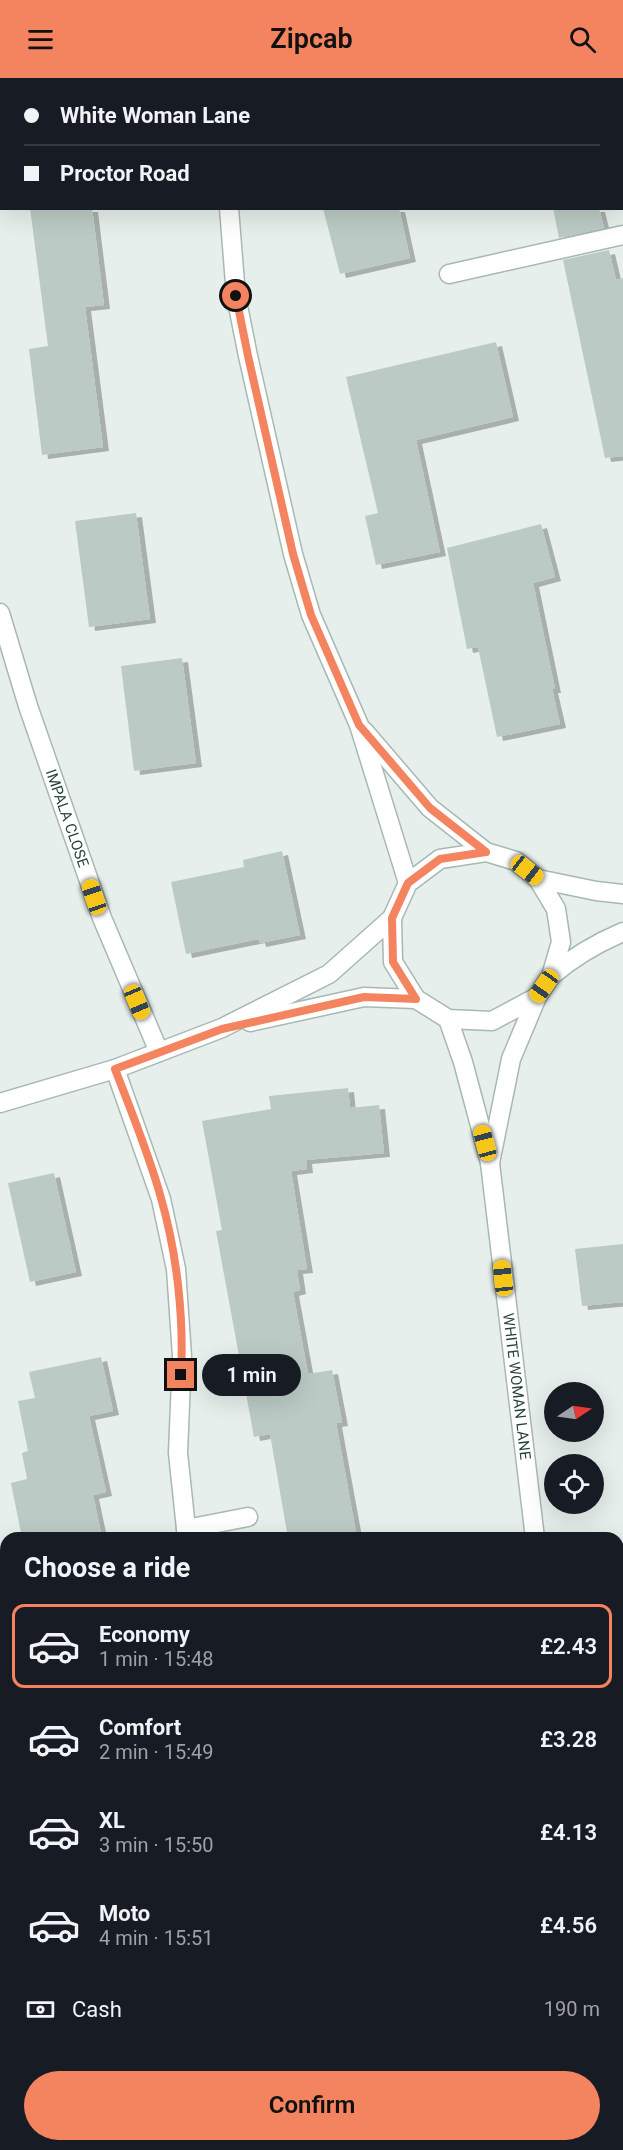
<!DOCTYPE html>
<html lang="en">
<head>
<meta charset="utf-8">
<style>
	:root { --surface:#171b24; --page:#242831; --text:#f1f3f6; --muted:#9ea1a6; --line:#363941; --accent:#f4845f }
	body { margin:0; font-family:Roboto,sans-serif; background:var(--page); color:var(--text); height:100vh; display:flex; flex-direction:column; font-size:22px; white-space:nowrap }
	* { box-sizing:border-box; margin:0 }
	p { font-size:20px; color:var(--muted) }
	.icon { flex:none; width:33px; height:33px; fill:none; stroke:currentColor; stroke-width:2; stroke-linecap:round; stroke-linejoin:round }
	.map { position:relative; flex:1; overflow:hidden }
	.panel { position:absolute; left:0px; top:1454px; width:624px; height:620px; display:flex; flex-direction:column; background:var(--surface); border-radius:18px 18px 0 0; box-shadow:0 6px 24px #0002 }
	.panel>* { flex:none }
	.hud { position:absolute; left:0px; top:0px; width:624px; height:132px; box-shadow:0 6px 24px #0002; display:grid; align-content:center; height:132px; padding:0 24px; background:var(--surface) }
	.needle { width:39px; rotate:77deg }
	.buttons { position:absolute; left:544px; top:1304px; display:grid; gap:12px }
	.buttons a { display:grid; place-items:center; width:60px; height:60px; border-radius:50%; background:var(--surface); box-shadow:0 6px 24px #0002; font-size:30px }
	.end { position:absolute; width:27px; height:27px; margin:-14px; border:8px solid #f4845f; background:#111; box-shadow:0 0 0 3px #111 }
	.from { border-radius:50% }
	.bubble { position:absolute; height:42px; border-radius:21px; background:var(--surface); box-shadow:0 6px 24px #0002; font-size:20px; font-weight:600; line-height:42px; text-align:center }
	.car { position:absolute; width:18px; height:36px; margin:-18px -9px; border-radius:8px; box-shadow:0 0 4px 2px #0007; background:linear-gradient(#f5c518 24%,#345 0 40%,#f5c518 0 76%,#345 0 86%,#f5c518 0) }
	.hud b { display:flex; align-items:center; gap:21px; height:57px; font-size:22px }
	.hud b+b { border-top:2px solid var(--line) }
	.hud i { width:15px; height:15px; background:var(--text) }
	ul { padding:0; list-style:none }
	li { display:flex; align-items:center; gap:18px; height:84px; margin:0 12px 9px; padding:0 12px; border:3px solid transparent; border-radius:12px }
	li div { flex:1 }
	li b { display:block; font-size:22px }
	li em { font-style:normal; font-weight:600 }
	li.active { border-color:var(--accent) }
	li>.icon { width:54px; height:54px; stroke-width:1.5 }
	h2 { padding:0 24px; font-size:27px; line-height:72px }
	.pay { display:flex; align-items:center; gap:15px; height:66px; padding:0 24px; font-size:22px }
	.pay p { margin-inline-start:auto }
	.action { display:flex; gap:12px; margin-top:auto; padding:12px 24px }
	.action a { flex:1; height:69px; border-radius:36px; background:var(--accent); color:#111; font-size:24px; font-weight:600; line-height:69px; text-align:center }
	header { display:flex; justify-content:space-between; align-items:center; height:78px; padding:0 24px; background:var(--accent); color:#111; font-size:27px; font-weight:600 }
	.map>svg:first-child { display:block }
</style>
</head>
<body>
<header><svg class="icon" aria-label="menu" viewBox="0 0 24 24"><path d="M4 6h16M4 12h16M4 18h16"/></svg>Zipcab<svg class="icon" aria-label="search" viewBox="0 0 24 24"><circle cx="10" cy="10" r="6"/><path d="M15 15l6 6"/></svg></header>
<div class="map">
<svg width="623" height="2072" viewBox="0 0 623 2072">
	<defs>
		<filter id="shadow"><feDropShadow dx="6" dy="4" stdDeviation="0" flood-color="#0004"/></filter>
	</defs>
	<rect width="100%" height="100%" fill="#e6efeb"/>
	<path fill="#bbcac4" filter="url(#shadow)" d="M 30,130 L 92,130 L 104,227 L 85,229 L 103,369 L 42,377 L 29,271 L 48,268 Z
		M 323,130 L 399,130 L 410,180 L 340,196 Z
		M 553,130 L 599,130 L 604,150 L 559,160 Z
		M 609,172 L 616,202 L 623,200 L 623,378 L 605,380 L 563,182 Z
		M 496,264 L 513,339 L 416,362 L 440,474 L 376,487 L 365,438 L 378,435 L 346,299 Z
		M 136,435 L 150,541 L 89,549 L 75,443 Z
		M 541,446 L 555,499 L 533,505 L 555,611 L 552,611 L 560,646 L 497,659 L 478,569 L 467,571 L 447,470 Z
		M 182,580 L 196,685 L 134,693 L 121,588 Z
		M 282,773 L 300,857 L 260,865 L 259,861 L 186,876 L 171,804 L 244,789 L 243,782 Z
		M 348,1010 L 350,1030 L 379,1027 L 384,1075 L 306,1082 L 307,1091 L 291,1093 L 307,1191 L 297,1192 L 300,1212 L 293,1214 L 308,1296 L 332,1292 L 342,1344 L 336,1345 L 357,1460 L 288,1460 L 270,1356 L 254,1359 L 216,1153 L 222,1152 L 202,1043 L 271,1031 L 269,1018 Z
		M 54,1095 L 76,1194 L 30,1204 L 8,1105 Z
		M 623,1166 L 623,1224 L 582,1228 L 575,1171 Z
		M 101,1279 L 113,1333 L 89,1338 L 106,1414 L 93,1417 L 102,1460 L 22,1460 L 11,1405 L 27,1401 L 22,1375 L 28,1373 L 18,1323 L 35,1320 L 29,1294 Z"/>
	<g fill="none" stroke-linecap="round" stroke-linejoin="round">
		<defs>
			<g id="minor">
				<path d="M 222,0 L 222,2"/>
				<path d="M 229,130 L 236,218 L 248,278 L 293,476 L 311,537 L 359,647 L 408,805"/>
				<path d="M 449,196 L 623,157"/>
				<path id="s1" d="M 0,535 L 28,628 L 102,840 L 159,974"/>
				<path d="M 364,653 L 430,730 L 486,774 L 516,783 L 538,801 L 556,831 L 561,864 L 551,898 L 537,919 L 511,981 L 490,1085"/>
				<path d="M 486,774 L 440,781 L 408,805 L 392,840 L 393,884 L 416,921 L 448,941 L 492,943 L 537,919"/>
				<path d="M 538,801 L 596,813 L 623,816"/>
				<path d="M 551,898 C 573,879 597,865 623,854"/>
				<path id="s2" d="M 448,941 L 463,984 L 490,1085 L 535,1460"/>
				<path d="M 250,944 L 364,919 L 416,921"/>
				<path d="M 115,991 L 161,1121 L 176,1191 L 182,1278 L 178,1375 L 187,1460"/>
				<path d="M 0,1025 L 115,991 L 222,950 L 329,896 L 392,840"/>
				<path d="M 186,1451 L 248,1439"/>
				<path d="M 618,1586 L 623,1585"/>
				<path d="M 595,2067 L 596,2072"/>
				<path d="M 325,2072 L 325,2067"/>
			</g>
		</defs>
		<use href="#minor" stroke="#a8b8b2" stroke-width="21"/>
		<use href="#minor" stroke="#fff" stroke-width="18"/>
	</g>
	<g fill="none" stroke-linecap="round" stroke-linejoin="round">
		<path stroke="#f4845f" stroke-width="8" d="M 181,1297 C 184,1239 177,1176 161,1120 C 149,1076 131,1033 115,991 L 222,951 L 364,919 L 416,921 L 393,884 L 392,840 L 408,805 L 440,781 L 486,774 L 430,730 L 359,647 L 311,537 L 293,476 L 248,278 L 236,218"/>
	</g>
	<g text-anchor="middle" stroke-width="4.5" stroke-linejoin="round" paint-order="stroke">
		<g font-size="15" fill="#24423a" stroke="#f7fbf9">
			<text dy="5" stroke="none"><textPath href="#s1" startOffset="216">IMPALA CLOSE</textPath></text>
			<text dy="5" stroke="none"><textPath href="#s2" startOffset="375">WHITE WOMAN LANE</textPath></text>
		</g>
	</g>
</svg>
<div class="buttons">
<a><svg class="needle" viewBox="-14 -14 28 28"><path d="M0-13l5 13h-10z" fill="#e53935"/><path d="M0 13l5-13h-10z" fill="#9ea1a6"/></svg></a>
<a><svg class="icon" aria-label="locate" viewBox="0 0 24 24"><circle cx="12" cy="12" r="6"/><path d="M12 2v4M12 18v4M2 12h4M18 12h4"/></svg></a>
</div>
<i class="end from" style="left:236px;top:218px"></i>
<i class="end" style="left:181px;top:1297px"></i>
<div class="bubble" style="left:202px;top:1276px;width:99px">1 min</div>
<i class="car" style="left:527px;top:792px;rotate:128deg"></i>
<i class="car" style="left:94px;top:819px;rotate:341deg"></i>
<i class="car" style="left:544px;top:908px;rotate:215deg"></i>
<i class="car" style="left:137px;top:924px;rotate:157deg"></i>
<i class="car" style="left:485px;top:1065px;rotate:345deg"></i>
<i class="car" style="left:503px;top:1200px;rotate:354deg"></i>
<div class="hud">
<b><i class="from"></i>White Woman Lane</b>
<b><i></i>Proctor Road</b>
</div>
<section class="panel">
<h2>Choose a ride</h2>
<ul>
<li class="active"><svg class="icon" aria-label="car" viewBox="0 0 24 24"><path d="M5 17H2v-5l4-1 3-4h7l3 4 3 1v5h-3M9 17h6M6 11h13"/><circle cx="7" cy="17" r="2"/><circle cx="17" cy="17" r="2"/></svg><div><b>Economy</b><p>1 min · 15:48</p></div><em>£2.43</em></li>
<li><svg class="icon" aria-label="car" viewBox="0 0 24 24"><path d="M5 17H2v-5l4-1 3-4h7l3 4 3 1v5h-3M9 17h6M6 11h13"/><circle cx="7" cy="17" r="2"/><circle cx="17" cy="17" r="2"/></svg><div><b>Comfort</b><p>2 min · 15:49</p></div><em>£3.28</em></li>
<li><svg class="icon" aria-label="car" viewBox="0 0 24 24"><path d="M5 17H2v-5l4-1 3-4h7l3 4 3 1v5h-3M9 17h6M6 11h13"/><circle cx="7" cy="17" r="2"/><circle cx="17" cy="17" r="2"/></svg><div><b>XL</b><p>3 min · 15:50</p></div><em>£4.13</em></li>
<li><svg class="icon" aria-label="car" viewBox="0 0 24 24"><path d="M5 17H2v-5l4-1 3-4h7l3 4 3 1v5h-3M9 17h6M6 11h13"/><circle cx="7" cy="17" r="2"/><circle cx="17" cy="17" r="2"/></svg><div><b>Moto</b><p>4 min · 15:51</p></div><em>£4.56</em></li>
</ul>
<div class="pay"><svg class="icon" aria-label="cash" viewBox="0 0 24 24"><path d="M3 7h18v10H3z"/><circle cx="12" cy="12" r="2"/></svg>Cash<p>190 m</p></div>
<div class="action"><a>Confirm</a></div>
</section>
</div>
</body>
</html>
